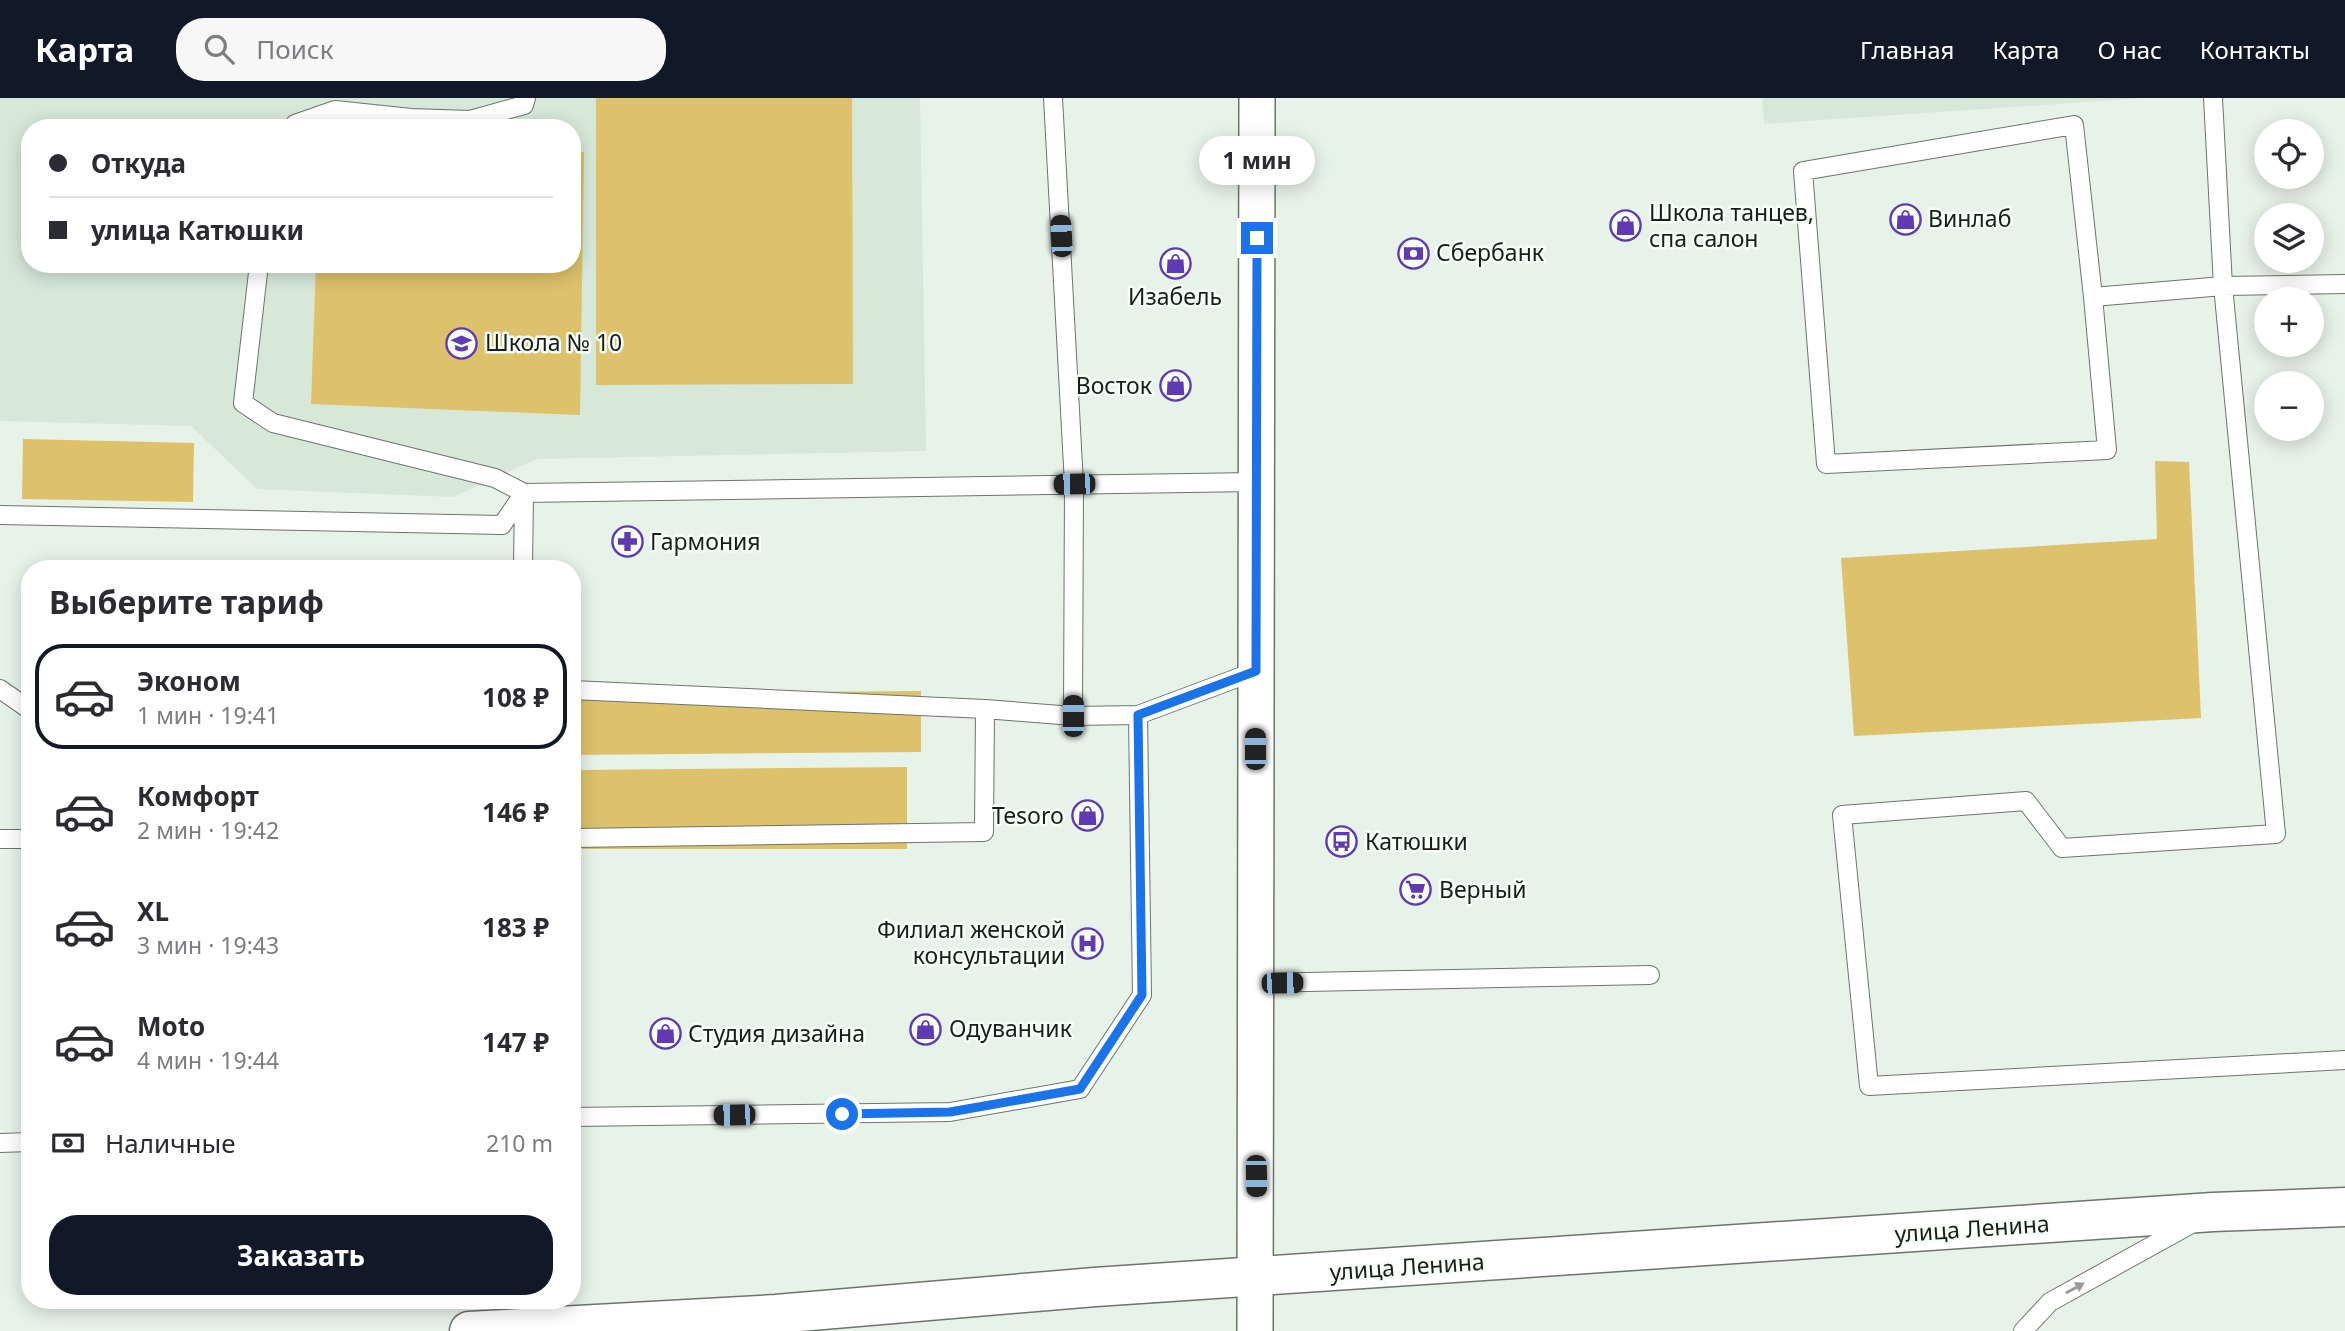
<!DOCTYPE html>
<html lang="ru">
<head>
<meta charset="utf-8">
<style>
	:root { --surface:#fff; --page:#f7f7f7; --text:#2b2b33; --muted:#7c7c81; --line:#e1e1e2; --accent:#111827 }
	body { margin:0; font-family:"Noto Sans",sans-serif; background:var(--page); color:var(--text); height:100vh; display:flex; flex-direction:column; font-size:26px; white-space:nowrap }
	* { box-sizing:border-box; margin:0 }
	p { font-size:23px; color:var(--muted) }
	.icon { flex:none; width:38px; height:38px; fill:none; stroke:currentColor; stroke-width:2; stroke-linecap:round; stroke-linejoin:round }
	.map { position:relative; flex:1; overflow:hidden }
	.sheet { position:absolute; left:21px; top:462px; width:560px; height:749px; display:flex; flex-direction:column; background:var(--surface); border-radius:28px; box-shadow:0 4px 18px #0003 }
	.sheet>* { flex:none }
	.top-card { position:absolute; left:21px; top:21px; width:560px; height:154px; border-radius:28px; box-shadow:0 4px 18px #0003; display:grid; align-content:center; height:154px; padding:0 28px; background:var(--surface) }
	.buttons { position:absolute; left:2254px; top:21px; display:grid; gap:14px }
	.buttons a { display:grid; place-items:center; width:70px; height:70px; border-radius:50%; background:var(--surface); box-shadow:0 4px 18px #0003; font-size:35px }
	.end { position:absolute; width:32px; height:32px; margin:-16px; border:9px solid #1a73e8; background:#fff; box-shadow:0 0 0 4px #fff }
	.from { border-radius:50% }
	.bubble { position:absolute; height:49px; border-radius:24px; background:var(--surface); box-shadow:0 4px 18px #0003; font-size:23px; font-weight:700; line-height:49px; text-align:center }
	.car { position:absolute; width:21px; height:42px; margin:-21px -10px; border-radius:9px; box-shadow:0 0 5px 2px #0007; background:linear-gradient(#222 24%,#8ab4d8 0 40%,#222 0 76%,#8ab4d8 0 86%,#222 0) }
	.top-card b { display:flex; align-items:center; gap:24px; height:66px; font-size:26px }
	.top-card b+b { border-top:2px solid var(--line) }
	.top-card i { width:18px; height:18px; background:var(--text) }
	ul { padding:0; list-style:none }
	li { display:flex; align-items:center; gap:21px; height:105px; margin:0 14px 10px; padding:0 14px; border:4px solid transparent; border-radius:28px }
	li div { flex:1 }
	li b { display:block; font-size:26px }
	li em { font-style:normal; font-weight:700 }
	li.current { border-color:var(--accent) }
	li>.icon { width:63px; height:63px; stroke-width:1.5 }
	h2 { padding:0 28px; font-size:32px; line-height:84px }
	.pay { display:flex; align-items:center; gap:18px; height:77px; padding:0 28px; font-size:26px }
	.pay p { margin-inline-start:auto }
	.primary-button { display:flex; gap:14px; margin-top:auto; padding:14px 28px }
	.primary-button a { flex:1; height:80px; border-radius:28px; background:var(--accent); color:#fff; font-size:28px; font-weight:700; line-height:80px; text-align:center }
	header { display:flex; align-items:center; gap:42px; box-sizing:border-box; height:98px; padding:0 35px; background:var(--accent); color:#fff }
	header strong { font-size:33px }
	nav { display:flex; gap:38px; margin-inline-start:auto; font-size:24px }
	.search { width:490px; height:63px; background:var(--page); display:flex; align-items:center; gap:18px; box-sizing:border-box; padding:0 24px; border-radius:28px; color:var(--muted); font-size:26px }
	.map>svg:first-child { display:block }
</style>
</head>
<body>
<header>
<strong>Карта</strong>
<div class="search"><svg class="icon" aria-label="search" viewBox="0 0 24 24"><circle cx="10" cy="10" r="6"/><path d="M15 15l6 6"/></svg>Поиск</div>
<nav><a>Главная</a><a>Карта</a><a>О нас</a><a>Контакты</a></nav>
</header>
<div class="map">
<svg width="2345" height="1233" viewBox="0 0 2345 1233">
	<rect width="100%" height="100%" fill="#e7f2e9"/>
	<path fill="#d7e8d9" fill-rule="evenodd" d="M 0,0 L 920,0 L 926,353 L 537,361 L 453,399 L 257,391 L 191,328 L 0,323 ZM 30,30 L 572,30 L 572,166 L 30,166 Z
		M 1762,0 L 2144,0 L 1764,26 Z"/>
	<path fill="#ddc16b" d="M 596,0 L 852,0 L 853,286 L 596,287 Z
		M 572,53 L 584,54 L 580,317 L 311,306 L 316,166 L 572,166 Z
		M 23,341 L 194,345 L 193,404 L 22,401 Z
		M 2155,363 L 2189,364 L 2201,620 L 1854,638 L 1841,460 L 2157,441 Z
		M 921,593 L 921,654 L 572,657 L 572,596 Z
		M 907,669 L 907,751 L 582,751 L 577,672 Z"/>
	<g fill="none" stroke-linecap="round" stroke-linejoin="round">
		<defs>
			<path id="lane" d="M 1053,0 L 1074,386 L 1073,618
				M 2213,0 L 2223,188 L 2276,736 L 2062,750 L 2026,703 L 1842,717 L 1869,988 L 2345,962
				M 2074,27 L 2093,199 L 2107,352 L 1826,366 L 1803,73 Z
				M 292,30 L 295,26 L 335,12 L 411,20 L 470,22 L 524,7 L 526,0
				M 259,166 L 243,305 L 273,325 L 495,380 L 524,395 L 523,471
				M 2093,199 L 2223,188 L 2345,186
				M 0,417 L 502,427 L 524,395 L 1256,384
				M 0,591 L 30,612
				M 572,592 L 985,611 L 1073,618 L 1138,617 L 1256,573
				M 572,740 L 984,734 L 985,611
				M 0,741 L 30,741
				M 1255,885 L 1650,877
				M 572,1019 L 950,1014 L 1080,991 L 1142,897 L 1138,617
				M 0,1045 L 30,1044
				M 2023,1233 L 2050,1204 L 2193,1125"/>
			<path id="street" d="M 1255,1233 L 1257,0"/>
			<path id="secondary" d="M 469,1233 L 776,1216 L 1095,1189 L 2213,1114 L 2345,1109"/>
		</defs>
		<use href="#lane" stroke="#6c756d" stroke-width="20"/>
		<use href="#street" stroke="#6c756d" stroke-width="38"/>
		<use href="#secondary" stroke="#6c756d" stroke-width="41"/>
		<use href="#lane" stroke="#fff" stroke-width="18"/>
		<use href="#street" stroke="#fff" stroke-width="35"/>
		<use href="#secondary" stroke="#fff" stroke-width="38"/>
	</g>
	<defs><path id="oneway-solid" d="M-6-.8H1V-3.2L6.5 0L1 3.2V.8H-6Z" transform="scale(1.75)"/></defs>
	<use fill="#989a98" href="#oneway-solid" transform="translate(2075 1190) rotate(-29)"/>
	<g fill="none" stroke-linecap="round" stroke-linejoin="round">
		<path stroke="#1a73e8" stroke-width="9" d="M 842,1016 L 950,1014 L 1080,991 L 1142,897 L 1138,617 L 1256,573 L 1257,140"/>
	</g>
	<defs>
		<symbol id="shop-ring" viewBox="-11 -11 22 22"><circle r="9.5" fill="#f6fff7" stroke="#5f3ab2" stroke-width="1.5"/><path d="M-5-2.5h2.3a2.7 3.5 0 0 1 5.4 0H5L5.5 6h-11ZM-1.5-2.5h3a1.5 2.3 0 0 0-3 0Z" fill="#5f3ab2"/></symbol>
		<symbol id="bank-ring" viewBox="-11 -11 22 22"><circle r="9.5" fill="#f6fff7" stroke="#5f3ab2" stroke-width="1.5"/><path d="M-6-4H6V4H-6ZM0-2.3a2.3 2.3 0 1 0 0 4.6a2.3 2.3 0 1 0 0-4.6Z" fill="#5f3ab2"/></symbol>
		<symbol id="school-ring" viewBox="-11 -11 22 22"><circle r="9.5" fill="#f6fff7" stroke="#5f3ab2" stroke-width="1.5"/><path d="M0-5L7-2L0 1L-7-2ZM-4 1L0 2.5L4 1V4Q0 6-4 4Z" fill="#5f3ab2"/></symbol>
		<symbol id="pharmacy-ring" viewBox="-11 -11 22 22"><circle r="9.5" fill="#f6fff7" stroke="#5f3ab2" stroke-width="1.5"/><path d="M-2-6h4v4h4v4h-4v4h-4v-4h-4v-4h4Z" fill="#5f3ab2"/></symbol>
		<symbol id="bus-ring" viewBox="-11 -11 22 22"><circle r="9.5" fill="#f6fff7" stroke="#5f3ab2" stroke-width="1.5"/><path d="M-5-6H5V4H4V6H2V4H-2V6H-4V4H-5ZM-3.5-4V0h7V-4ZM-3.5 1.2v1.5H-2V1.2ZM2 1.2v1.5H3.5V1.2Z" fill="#5f3ab2"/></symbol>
		<symbol id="supermarket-ring" viewBox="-11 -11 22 22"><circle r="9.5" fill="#f6fff7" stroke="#5f3ab2" stroke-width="1.5"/><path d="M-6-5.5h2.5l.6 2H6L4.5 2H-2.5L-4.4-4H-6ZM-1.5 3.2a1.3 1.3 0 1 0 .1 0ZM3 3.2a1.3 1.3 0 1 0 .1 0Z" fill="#5f3ab2"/></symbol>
		<symbol id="hospital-ring" viewBox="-11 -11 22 22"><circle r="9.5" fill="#f6fff7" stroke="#5f3ab2" stroke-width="1.5"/><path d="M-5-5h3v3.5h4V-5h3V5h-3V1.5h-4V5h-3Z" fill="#5f3ab2"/></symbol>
	</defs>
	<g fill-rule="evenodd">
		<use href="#shop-ring" x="1888" y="104" width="35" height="35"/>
		<use href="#shop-ring" x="1608" y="110" width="35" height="35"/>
		<use href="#bank-ring" x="1396" y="138" width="35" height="35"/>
		<use href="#shop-ring" x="1158" y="148" width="35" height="35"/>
		<use href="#school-ring" x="444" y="228" width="35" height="35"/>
		<use href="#shop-ring" x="1158" y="270" width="35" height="35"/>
		<use href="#pharmacy-ring" x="610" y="426" width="35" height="35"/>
		<use href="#shop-ring" x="1070" y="700" width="35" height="35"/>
		<use href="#bus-ring" x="1324" y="726" width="35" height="35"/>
		<use href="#supermarket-ring" x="1398" y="774" width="35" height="35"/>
		<use href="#hospital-ring" x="1070" y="828" width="35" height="35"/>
		<use href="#shop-ring" x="908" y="914" width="35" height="35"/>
		<use href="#shop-ring" x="648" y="918" width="35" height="35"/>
	</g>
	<g text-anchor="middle" stroke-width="5" stroke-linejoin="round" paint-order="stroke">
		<g font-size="23" fill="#1a1e1b" stroke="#f6fff7" text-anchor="start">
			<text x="1649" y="123">Школа танцев,<tspan x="1649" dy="26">спа салон</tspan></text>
			<text x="1928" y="129">Винлаб</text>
			<text x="1436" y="163">Сбербанк</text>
			<text x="1175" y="207" text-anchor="middle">Изабель</text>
			<text x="485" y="253">Школа № 10</text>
			<text x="1152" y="296" text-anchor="end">Восток</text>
			<text x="650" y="452">Гармония</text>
			<text x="1064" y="726" text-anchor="end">Tesoro</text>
			<text x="1365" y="752">Катюшки</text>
			<text x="1439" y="800">Верный</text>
			<text x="1065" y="840" text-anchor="end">Филиал женской<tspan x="1065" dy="26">консультации</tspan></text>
			<text x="949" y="939">Одуванчик</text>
			<text x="688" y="944">Студия дизайна</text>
		</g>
		<g font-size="23" fill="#1a1e1b" stroke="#f6fff7">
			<text transform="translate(1972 1131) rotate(-4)" y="8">улица Ленина</text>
			<text transform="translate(1407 1169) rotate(-4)" y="8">улица Ленина</text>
		</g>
	</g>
</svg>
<div class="buttons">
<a><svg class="icon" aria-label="locate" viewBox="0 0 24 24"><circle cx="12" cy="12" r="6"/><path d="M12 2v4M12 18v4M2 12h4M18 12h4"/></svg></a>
<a><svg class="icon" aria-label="layers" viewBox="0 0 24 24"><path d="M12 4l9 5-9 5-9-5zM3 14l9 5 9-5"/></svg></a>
<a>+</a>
<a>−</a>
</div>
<i class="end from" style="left:842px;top:1016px"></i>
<i class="end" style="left:1257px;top:140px"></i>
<div class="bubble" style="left:1199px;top:38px;width:116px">1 мин</div>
<i class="car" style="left:1061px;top:138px;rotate:357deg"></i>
<i class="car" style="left:1074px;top:386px;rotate:269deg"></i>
<i class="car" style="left:1073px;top:618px;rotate:0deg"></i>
<i class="car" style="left:1255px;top:651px;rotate:0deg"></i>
<i class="car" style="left:1282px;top:885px;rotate:89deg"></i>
<i class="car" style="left:734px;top:1017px;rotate:269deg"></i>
<i class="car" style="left:1256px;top:1078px;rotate:179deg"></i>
<div class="top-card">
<b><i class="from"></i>Откуда</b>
<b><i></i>улица Катюшки</b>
</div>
<section class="sheet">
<h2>Выберите тариф</h2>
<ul>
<li class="current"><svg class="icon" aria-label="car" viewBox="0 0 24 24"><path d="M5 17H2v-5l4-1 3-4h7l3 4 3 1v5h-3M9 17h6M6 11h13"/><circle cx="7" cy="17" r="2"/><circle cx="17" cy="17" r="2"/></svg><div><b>Эконом</b><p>1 мин · 19:41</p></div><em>108 ₽</em></li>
<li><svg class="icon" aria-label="car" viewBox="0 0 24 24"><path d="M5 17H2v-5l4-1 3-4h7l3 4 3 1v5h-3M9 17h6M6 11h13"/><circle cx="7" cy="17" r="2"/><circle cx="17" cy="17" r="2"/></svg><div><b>Комфорт</b><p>2 мин · 19:42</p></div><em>146 ₽</em></li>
<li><svg class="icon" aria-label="car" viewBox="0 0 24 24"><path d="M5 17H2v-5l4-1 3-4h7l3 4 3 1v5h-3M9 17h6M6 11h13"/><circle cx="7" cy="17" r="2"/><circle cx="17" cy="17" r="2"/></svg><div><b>XL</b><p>3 мин · 19:43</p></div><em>183 ₽</em></li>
<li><svg class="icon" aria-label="car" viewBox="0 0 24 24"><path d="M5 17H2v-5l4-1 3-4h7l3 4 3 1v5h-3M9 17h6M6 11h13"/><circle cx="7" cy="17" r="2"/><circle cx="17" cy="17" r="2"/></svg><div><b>Moto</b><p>4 мин · 19:44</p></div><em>147 ₽</em></li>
</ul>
<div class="pay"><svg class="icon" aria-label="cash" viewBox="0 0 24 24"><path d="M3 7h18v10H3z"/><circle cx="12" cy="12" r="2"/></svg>Наличные<p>210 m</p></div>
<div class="primary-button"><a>Заказать</a></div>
</section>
</div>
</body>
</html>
